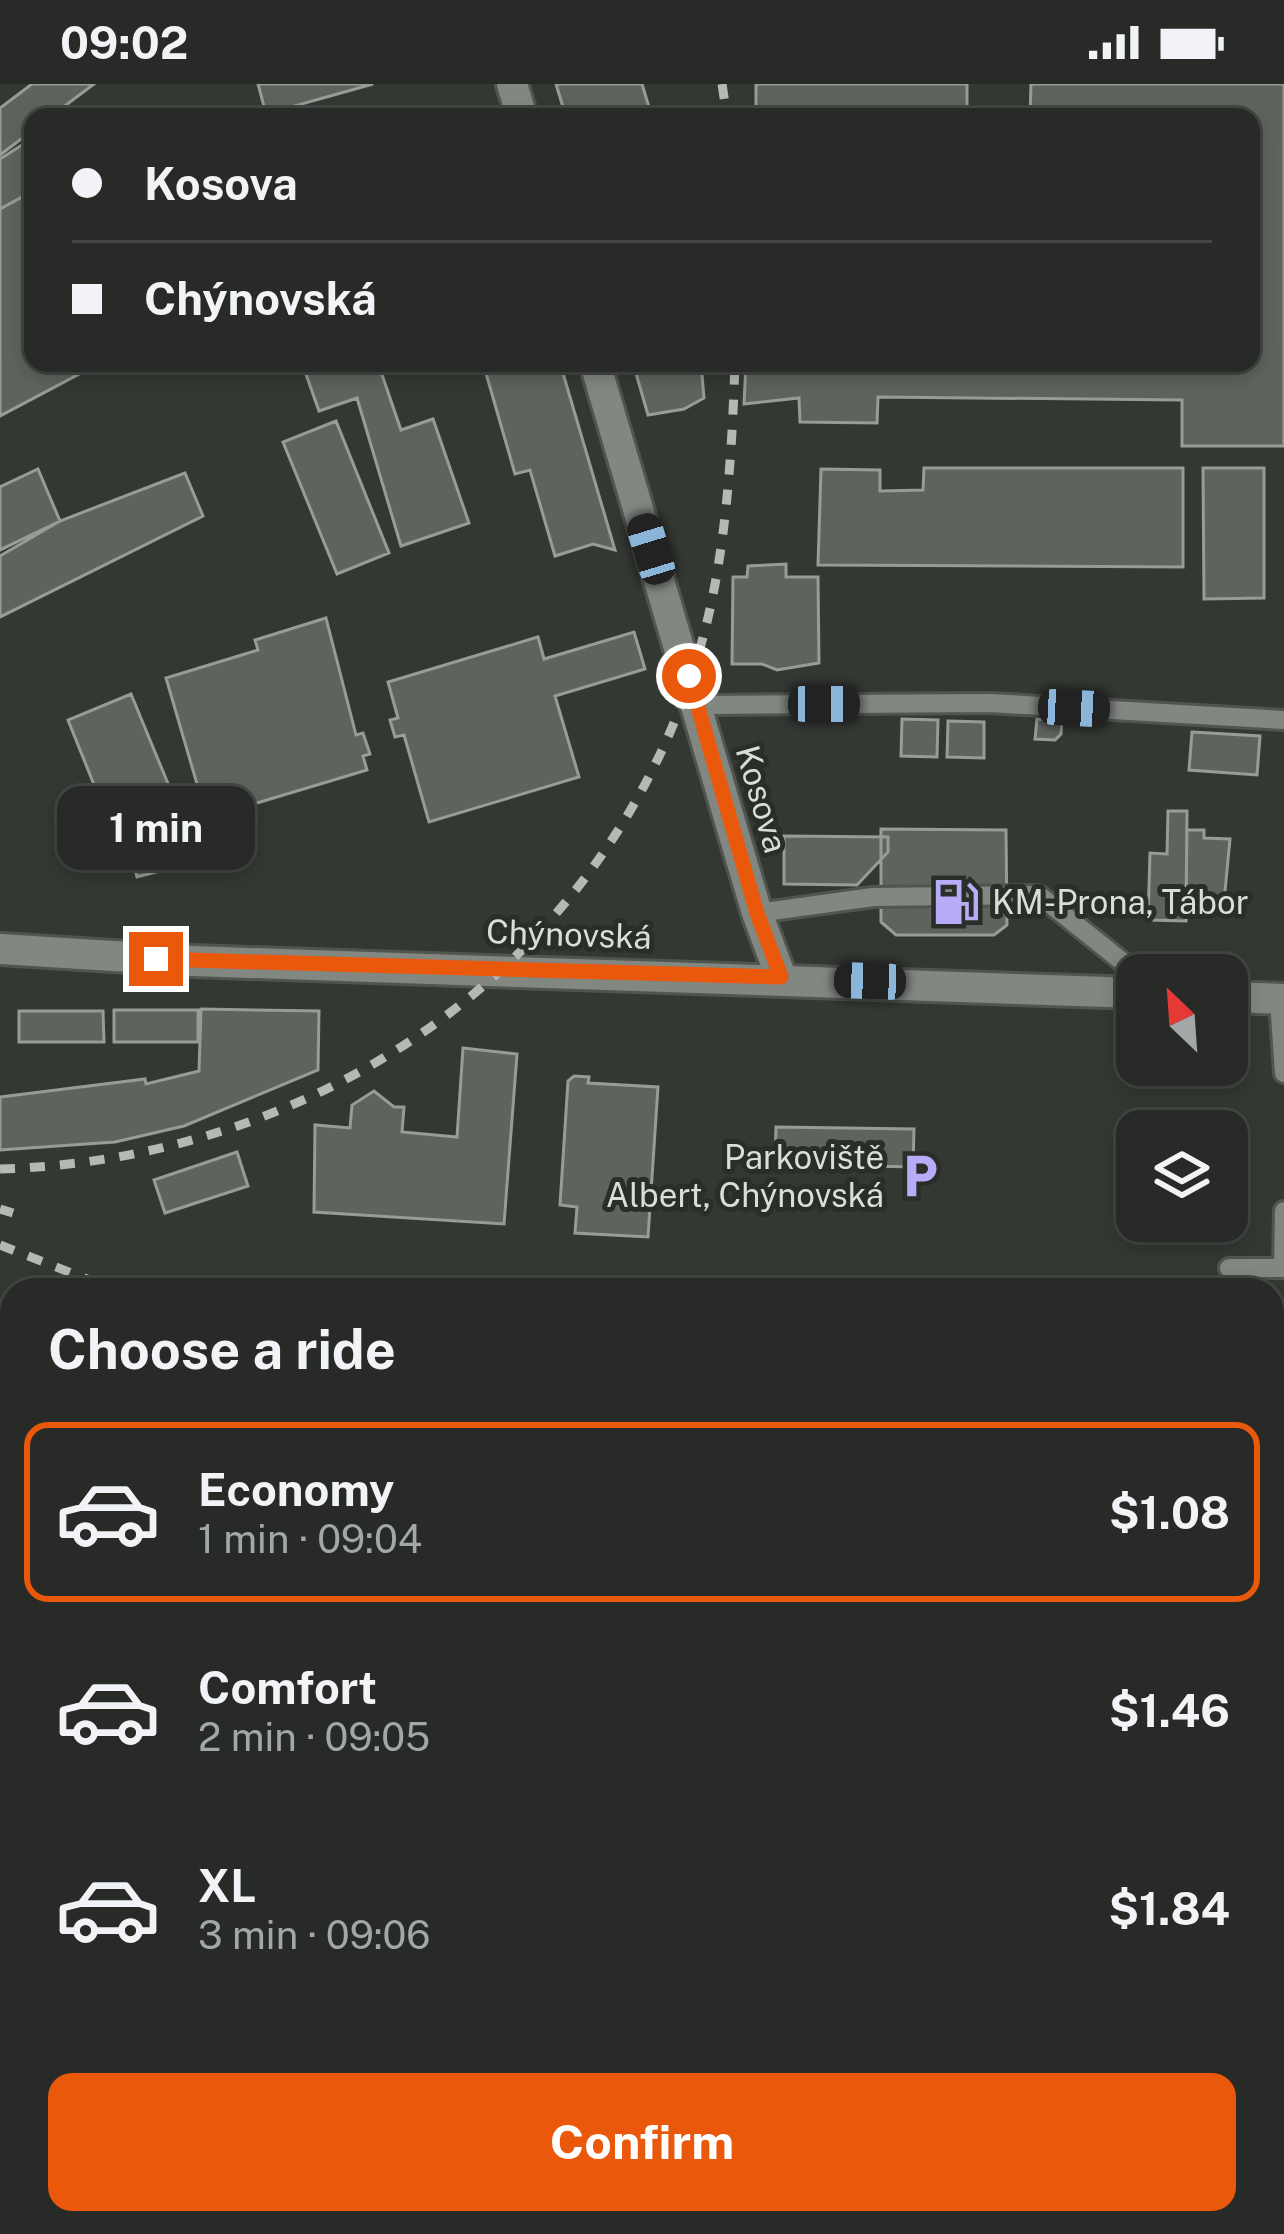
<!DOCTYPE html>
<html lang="en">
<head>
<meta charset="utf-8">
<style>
	:root { --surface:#272a26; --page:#2f322e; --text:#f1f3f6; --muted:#a4a7a7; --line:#434643; --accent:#ea580c }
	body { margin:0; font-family:"Public Sans",sans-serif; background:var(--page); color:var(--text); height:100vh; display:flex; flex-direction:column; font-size:45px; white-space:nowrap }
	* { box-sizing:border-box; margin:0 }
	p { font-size:39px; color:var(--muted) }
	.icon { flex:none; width:66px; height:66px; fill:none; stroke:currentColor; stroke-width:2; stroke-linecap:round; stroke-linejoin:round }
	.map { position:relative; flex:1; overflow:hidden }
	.sheet { position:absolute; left:0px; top:1194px; width:1284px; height:957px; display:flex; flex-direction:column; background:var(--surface); border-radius:36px 36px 0 0; box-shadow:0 6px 18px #0003,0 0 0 3px var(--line) }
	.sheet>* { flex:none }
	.hud { position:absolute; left:24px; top:24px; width:1236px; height:264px; border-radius:24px; box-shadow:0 6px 18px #0003,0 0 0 3px var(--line); display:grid; align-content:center; height:264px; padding:0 48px; background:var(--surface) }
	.needle { width:78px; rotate:335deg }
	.controls { position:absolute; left:1116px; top:870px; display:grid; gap:24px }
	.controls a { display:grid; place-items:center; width:132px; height:132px; border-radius:24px; background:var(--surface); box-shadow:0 6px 18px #0003,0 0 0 3px var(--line); font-size:60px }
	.end { position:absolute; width:54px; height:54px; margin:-27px; border:15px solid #ea580c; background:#fff; box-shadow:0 0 0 6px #fff }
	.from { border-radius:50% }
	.bubble { position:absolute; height:84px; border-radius:24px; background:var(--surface); box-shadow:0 6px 18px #0003,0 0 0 3px var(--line); font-size:39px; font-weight:700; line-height:84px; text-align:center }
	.car { position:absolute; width:36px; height:72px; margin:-36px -18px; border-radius:15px; box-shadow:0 0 9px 3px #0007; background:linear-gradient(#222 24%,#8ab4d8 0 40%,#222 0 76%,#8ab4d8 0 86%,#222 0) }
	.hud b { display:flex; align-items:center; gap:42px; height:114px; font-size:45px }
	.hud b+b { border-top:3px solid var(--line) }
	.hud i { width:30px; height:30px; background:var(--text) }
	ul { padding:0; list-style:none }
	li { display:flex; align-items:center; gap:36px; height:180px; margin:0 24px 18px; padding:0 24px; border:6px solid transparent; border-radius:24px }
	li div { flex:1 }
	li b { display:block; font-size:45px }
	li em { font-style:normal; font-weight:700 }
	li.selected { border-color:var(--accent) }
	li>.icon { width:108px; height:108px; stroke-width:1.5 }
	h2 { padding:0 48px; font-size:54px; line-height:144px }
	.button { display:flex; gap:24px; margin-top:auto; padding:24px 48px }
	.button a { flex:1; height:138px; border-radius:24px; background:var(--accent); color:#fff; font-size:48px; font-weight:700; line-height:138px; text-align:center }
	.status { display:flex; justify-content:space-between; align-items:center; height:84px; padding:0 60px; background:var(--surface); direction:ltr }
	.status svg { height:33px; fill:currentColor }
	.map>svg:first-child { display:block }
</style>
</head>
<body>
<div class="status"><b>09:02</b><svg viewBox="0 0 49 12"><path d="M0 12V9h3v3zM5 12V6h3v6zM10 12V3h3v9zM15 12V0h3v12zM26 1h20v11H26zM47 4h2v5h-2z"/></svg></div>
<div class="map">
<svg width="1284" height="2150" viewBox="0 0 1284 2150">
	<rect width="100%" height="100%" fill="#343833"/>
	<path fill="#5e635e" stroke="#979c96" stroke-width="3" d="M 32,0 L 94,0 L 50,33 L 33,33 L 33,46 L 0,71 L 0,24 Z
		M 258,0 L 373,0 L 266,30 Z
		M 556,0 L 642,0 L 652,33 L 566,33 Z
		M 756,0 L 967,0 L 967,33 L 756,33 Z
		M 1031,0 L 1284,0 L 1284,362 L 1182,362 L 1182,316 L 878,313 L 877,339 L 800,338 L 799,314 L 744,320 L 746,279 L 1251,279 L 1251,33 L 1030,33 Z
		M 33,54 L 33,107 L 0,125 L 0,75 Z
		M 33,107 L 33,279 L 76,279 L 81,289 L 0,332 L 0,125 Z
		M 302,279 L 378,279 L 401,346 L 433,335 L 469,439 L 401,462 L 357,314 L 319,327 Z
		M 483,279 L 560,279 L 615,466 L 593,460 L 555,472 L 530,386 L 515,390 Z
		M 633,279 L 701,279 L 704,314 L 684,325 L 648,331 Z
		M 336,337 L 389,469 L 337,490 L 283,358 Z
		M 924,384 L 1183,384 L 1183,483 L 818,481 L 821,385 L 880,386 L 880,407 L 923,406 Z
		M 1203,384 L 1264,384 L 1264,514 L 1204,515 Z
		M 38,385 L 60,437 L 0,466 L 0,403 Z
		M 185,389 L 203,432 L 0,533 L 0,472 L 60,437 Z
		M 786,480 L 786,493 L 818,493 L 819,579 L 777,586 L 762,580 L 732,580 L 733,493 L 747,493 L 748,482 Z
		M 326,534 L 356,651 L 363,649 L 370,670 L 363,672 L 367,686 L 207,734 L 166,594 L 258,566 L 255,556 Z
		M 634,548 L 645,585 L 555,612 L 579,693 L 429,738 L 404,651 L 395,653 L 390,636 L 398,634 L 388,598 L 538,553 L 544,575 Z
		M 131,610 L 169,702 L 105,728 L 68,636 Z
		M 902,635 L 938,636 L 937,673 L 901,672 Z
		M 1037,635 L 1062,636 L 1061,650 L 1055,656 L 1035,655 Z
		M 948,637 L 984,638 L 984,674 L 947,673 Z
		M 1192,648 L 1260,652 L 1257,691 L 1189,686 Z
		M 1168,727 L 1187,727 L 1186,837 L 1148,836 L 1150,769 L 1167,770 Z
		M 881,745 L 1006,746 L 1007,841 L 994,851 L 896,851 L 881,838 Z
		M 1187,746 L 1204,746 L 1204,754 L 1230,755 L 1224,818 L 1186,817 Z
		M 158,750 L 168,785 L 137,793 L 128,758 Z
		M 784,752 L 888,753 L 888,768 L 857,801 L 784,800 Z
		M 201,925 L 319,927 L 318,986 L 184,1042 L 115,1058 L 0,1066 L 0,1013 L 145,995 L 146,1000 L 199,987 Z
		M 114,926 L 198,926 L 198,958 L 114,958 Z
		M 19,927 L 103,927 L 104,958 L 19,958 Z
		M 463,964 L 517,970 L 504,1140 L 314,1128 L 315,1041 L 350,1044 L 352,1021 L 374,1007 L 394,1023 L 404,1023 L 402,1048 L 457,1053 Z
		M 574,992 L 589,993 L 588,999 L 658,1003 L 648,1153 L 575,1149 L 577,1123 L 560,1121 L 568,997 Z
		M 776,1043 L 914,1045 L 913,1083 L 775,1080 Z
		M 237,1068 L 248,1102 L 165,1129 L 154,1096 Z
		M 1272,1230 L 1284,1230 L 1284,1637 L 1272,1634 Z
		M 0,1380 L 12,1398 L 12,1496 L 0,1508 Z
		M 6,1629 L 12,1635 L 12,1722 L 0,1710 L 0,1635 Z
		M 12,1986 L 12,2025 L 0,2033 L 0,1994 Z
		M 12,2035 L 12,2106 L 0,2088 L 0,2043 Z
		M 34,2139 L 93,2139 L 99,2149 L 41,2150 Z
		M 194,2139 L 371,2139 L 379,2150 L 178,2150 Z
		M 808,2139 L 1133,2139 L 1140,2150 L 809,2150 L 804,2142 Z"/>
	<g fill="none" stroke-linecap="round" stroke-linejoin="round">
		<defs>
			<path id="service" d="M 699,621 L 990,619 L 1284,636
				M 757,829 L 873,813 L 1039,811 L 1139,891
				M 1279,915 L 1284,989
				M 1229,1184 L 1284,1184
				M 1283,1184 L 1284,1127
				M 0,1250 L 12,1248"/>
			<path id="minor" d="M 512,0 L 522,33
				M 595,279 L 757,829 L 781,893
				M 0,1566 L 12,1554"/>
			<path id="secondary" d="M 0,865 L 193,877 L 1137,909
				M 1227,913 L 1284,915
				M 0,1321 L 12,1332
				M 572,2139 L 580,2150"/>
		</defs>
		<use href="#service" stroke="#515550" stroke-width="24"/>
		<use href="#minor" stroke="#515550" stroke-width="36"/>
		<use href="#secondary" stroke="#515550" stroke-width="36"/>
		<use href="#service" stroke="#828782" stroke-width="18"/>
		<use href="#minor" stroke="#828782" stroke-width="30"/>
		<use href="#secondary" stroke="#828782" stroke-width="30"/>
		<path stroke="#b5b8b4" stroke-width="9" stroke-dasharray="15 15" stroke-linecap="butt" d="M 722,0 L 727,33
			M 0,1085 C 329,1075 623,869 706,542 C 727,457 732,365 735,279
			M 0,1125 L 13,1129
			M 0,1161 L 115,1206
			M 1272,2040 L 1284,2052"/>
	</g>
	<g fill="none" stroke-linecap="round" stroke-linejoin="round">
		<path stroke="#ea580c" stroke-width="15" d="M 156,875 L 781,893 L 757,829 L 689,592"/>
	</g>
	<defs>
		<symbol id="fuel-bare" viewBox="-9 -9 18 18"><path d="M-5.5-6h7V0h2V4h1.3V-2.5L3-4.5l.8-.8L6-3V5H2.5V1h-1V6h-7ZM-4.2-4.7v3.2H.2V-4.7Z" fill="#b8abf7" stroke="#2a2e29" stroke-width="2.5" paint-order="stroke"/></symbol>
		<symbol id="parking-bare" viewBox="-9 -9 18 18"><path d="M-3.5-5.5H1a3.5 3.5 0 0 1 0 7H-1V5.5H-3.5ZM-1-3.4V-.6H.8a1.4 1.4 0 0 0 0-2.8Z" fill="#b8abf7" stroke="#2a2e29" stroke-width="2.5" paint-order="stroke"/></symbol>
	</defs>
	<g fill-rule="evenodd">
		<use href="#fuel-bare" x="923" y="785" width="66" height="66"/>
		<use href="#parking-bare" x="887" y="1059" width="66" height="66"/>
	</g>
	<g text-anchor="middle" stroke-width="10" stroke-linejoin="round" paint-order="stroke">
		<g font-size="33" fill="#daddd9" stroke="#2a2e29">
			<text transform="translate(762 715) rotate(74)" y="12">Kosova</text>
			<text transform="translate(569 850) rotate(2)" y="12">Chýnovská</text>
		</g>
		<g font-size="33" fill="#daddd9" stroke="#2a2e29" text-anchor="start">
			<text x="992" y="830">KM-Prona, Tábor</text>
			<text x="884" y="1085" text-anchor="end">Parkoviště<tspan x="884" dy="38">Albert, Chýnovská</tspan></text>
		</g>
	</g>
</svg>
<div class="controls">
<a><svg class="needle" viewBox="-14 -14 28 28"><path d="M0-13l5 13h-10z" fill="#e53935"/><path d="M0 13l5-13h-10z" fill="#a4a7a7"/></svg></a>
<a><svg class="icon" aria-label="layers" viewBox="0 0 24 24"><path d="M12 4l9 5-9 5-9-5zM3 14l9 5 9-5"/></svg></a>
</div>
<i class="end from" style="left:689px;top:592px"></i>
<i class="end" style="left:156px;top:875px"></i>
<div class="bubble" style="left:57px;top:702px;width:198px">1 min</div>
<i class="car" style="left:651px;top:465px;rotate:343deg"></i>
<i class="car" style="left:824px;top:620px;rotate:90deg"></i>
<i class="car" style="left:1074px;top:624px;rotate:93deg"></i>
<i class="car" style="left:870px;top:897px;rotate:272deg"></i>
<div class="hud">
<b><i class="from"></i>Kosova</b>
<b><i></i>Chýnovská</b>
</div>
<section class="sheet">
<h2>Choose a ride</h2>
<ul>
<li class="selected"><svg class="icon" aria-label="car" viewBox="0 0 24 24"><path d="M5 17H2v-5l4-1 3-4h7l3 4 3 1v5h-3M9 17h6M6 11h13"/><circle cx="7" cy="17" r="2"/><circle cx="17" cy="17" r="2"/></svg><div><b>Economy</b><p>1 min · 09:04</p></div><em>$1.08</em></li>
<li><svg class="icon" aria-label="car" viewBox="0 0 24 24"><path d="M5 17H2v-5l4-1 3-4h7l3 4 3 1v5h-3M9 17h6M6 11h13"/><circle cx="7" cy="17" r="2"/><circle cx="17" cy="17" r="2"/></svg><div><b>Comfort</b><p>2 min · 09:05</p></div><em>$1.46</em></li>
<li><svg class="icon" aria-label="car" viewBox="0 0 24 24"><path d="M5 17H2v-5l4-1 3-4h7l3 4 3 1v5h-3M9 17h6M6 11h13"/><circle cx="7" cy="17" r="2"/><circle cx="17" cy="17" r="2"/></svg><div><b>XL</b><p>3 min · 09:06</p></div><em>$1.84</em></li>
</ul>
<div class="button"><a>Confirm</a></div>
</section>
</div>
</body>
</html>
